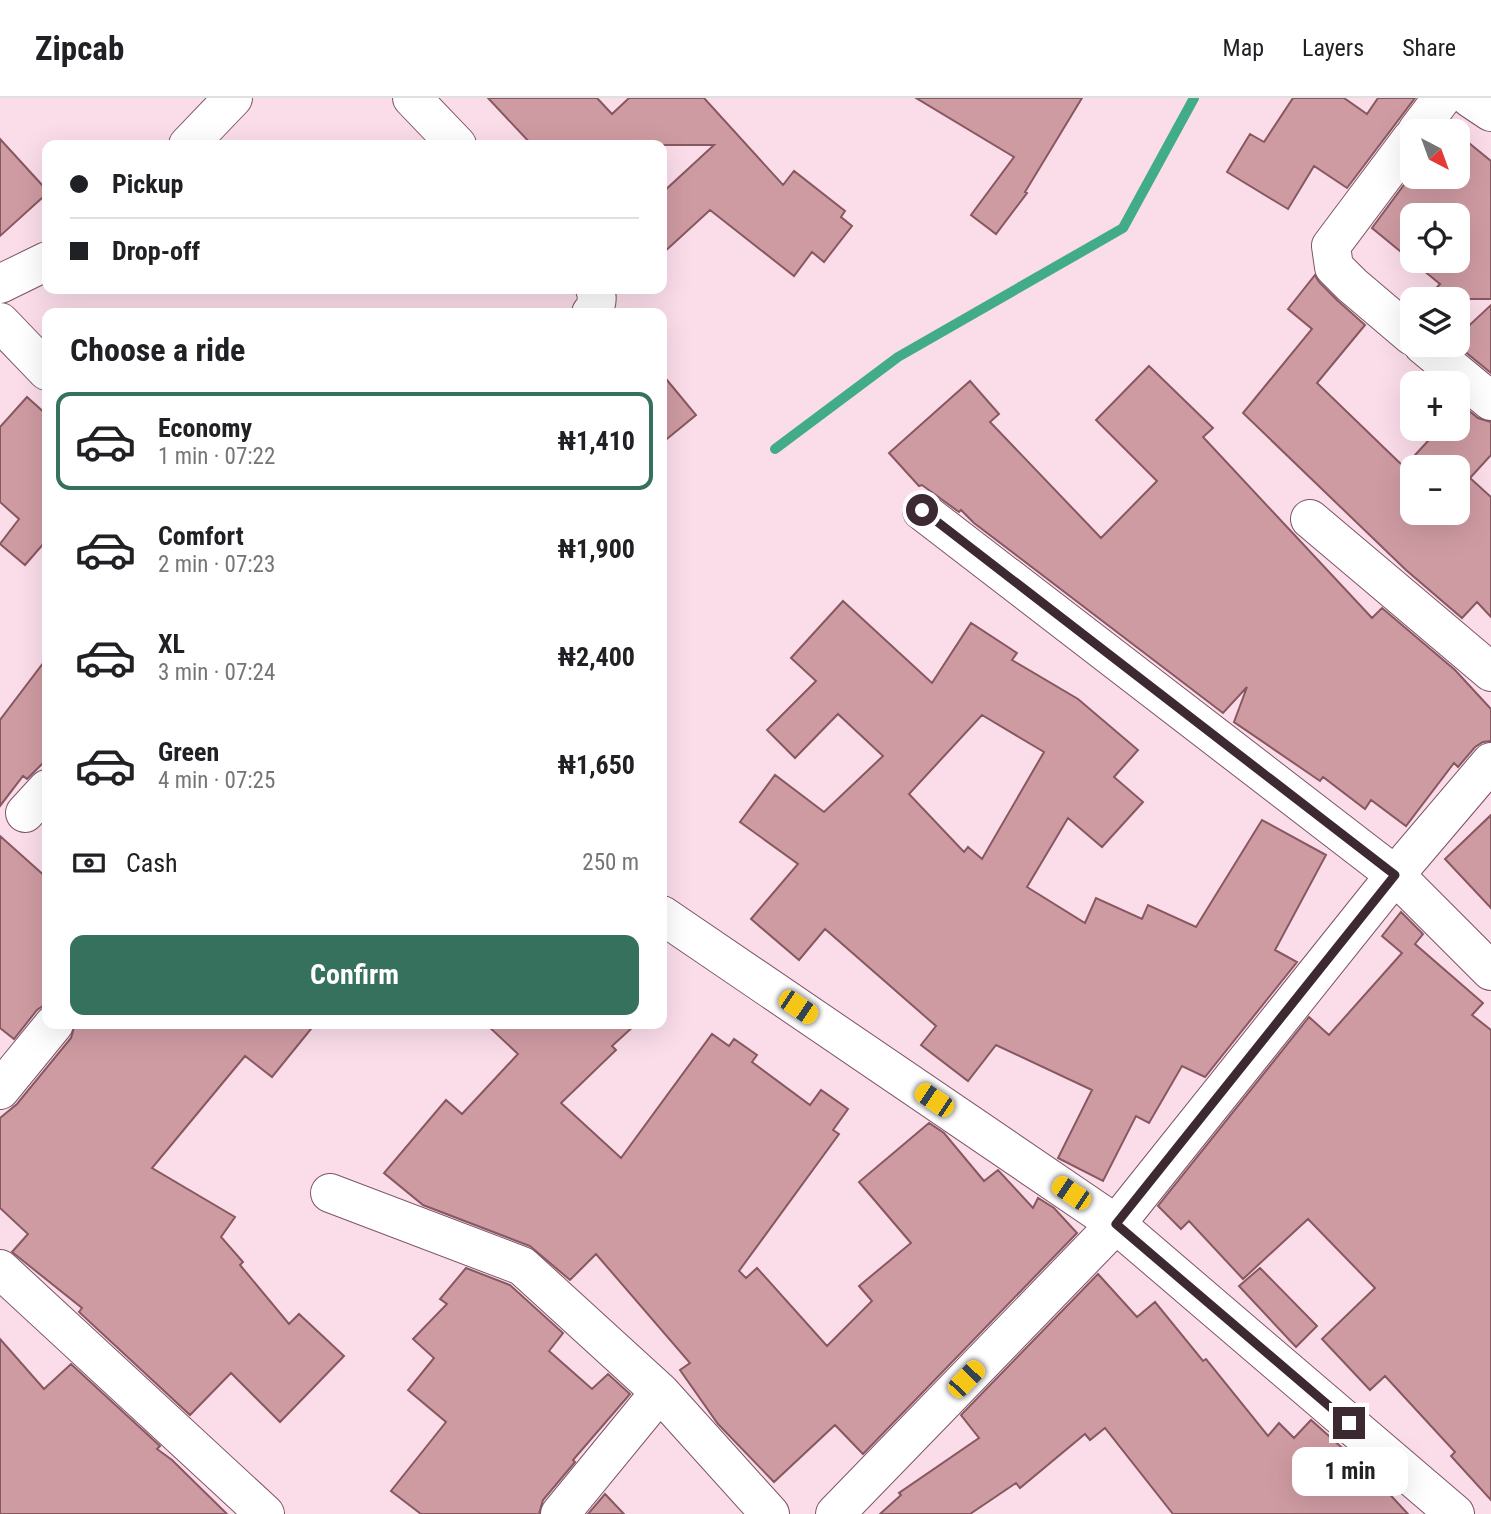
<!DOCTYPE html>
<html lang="en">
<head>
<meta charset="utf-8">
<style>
	:root { --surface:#fff; --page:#f2f2f2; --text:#202124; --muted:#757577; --line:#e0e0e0; --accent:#35715c }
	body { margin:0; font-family:"Roboto Condensed",sans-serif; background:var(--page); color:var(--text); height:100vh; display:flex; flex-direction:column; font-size:26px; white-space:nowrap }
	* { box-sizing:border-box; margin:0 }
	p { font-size:23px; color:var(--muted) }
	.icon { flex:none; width:38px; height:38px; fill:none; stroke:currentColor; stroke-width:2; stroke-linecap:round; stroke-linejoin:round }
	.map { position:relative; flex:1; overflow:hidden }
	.details { position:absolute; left:42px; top:210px; width:625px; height:721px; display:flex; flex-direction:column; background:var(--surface); border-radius:14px; box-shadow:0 7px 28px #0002 }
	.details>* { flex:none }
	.banner { position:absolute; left:42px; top:42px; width:625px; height:154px; border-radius:14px; box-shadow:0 7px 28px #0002; display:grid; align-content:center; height:154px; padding:0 28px; background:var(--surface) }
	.needle { width:46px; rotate:139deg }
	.buttons { position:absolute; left:1400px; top:21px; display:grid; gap:14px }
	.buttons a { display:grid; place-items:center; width:70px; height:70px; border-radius:14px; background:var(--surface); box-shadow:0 7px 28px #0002; font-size:35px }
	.end { position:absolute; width:32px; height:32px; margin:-16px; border:9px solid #3c2932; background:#fff; box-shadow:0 0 0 4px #fff }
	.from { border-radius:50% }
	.bubble { position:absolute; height:49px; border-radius:14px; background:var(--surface); box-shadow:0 7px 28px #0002; font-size:23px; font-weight:700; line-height:49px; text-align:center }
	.car { position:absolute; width:21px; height:42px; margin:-21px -10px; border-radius:9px; box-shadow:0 0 5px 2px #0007; background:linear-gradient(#f5c518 24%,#345 0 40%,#f5c518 0 76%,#345 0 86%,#f5c518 0) }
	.banner b { display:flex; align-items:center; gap:24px; height:66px; font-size:26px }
	.banner b+b { border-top:2px solid var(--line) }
	.banner i { width:18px; height:18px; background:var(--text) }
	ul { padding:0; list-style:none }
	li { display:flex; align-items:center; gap:21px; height:98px; margin:0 14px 10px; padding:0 14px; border:4px solid transparent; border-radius:14px }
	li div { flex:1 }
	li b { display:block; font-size:26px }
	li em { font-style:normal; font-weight:700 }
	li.on { border-color:var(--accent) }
	li>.icon { width:63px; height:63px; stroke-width:1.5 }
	h2 { padding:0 28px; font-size:32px; line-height:84px }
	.pay { display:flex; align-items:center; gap:18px; height:77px; padding:0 28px; font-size:26px }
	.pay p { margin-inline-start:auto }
	.cta { display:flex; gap:14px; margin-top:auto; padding:14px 28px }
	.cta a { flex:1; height:80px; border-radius:14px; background:var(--accent); color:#fff; font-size:28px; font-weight:700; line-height:80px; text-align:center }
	header { display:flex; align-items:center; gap:42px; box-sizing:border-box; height:98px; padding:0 35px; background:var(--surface); border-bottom:2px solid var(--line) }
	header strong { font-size:33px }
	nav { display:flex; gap:38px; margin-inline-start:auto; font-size:24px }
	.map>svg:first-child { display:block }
</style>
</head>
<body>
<header>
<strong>Zipcab</strong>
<nav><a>Map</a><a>Layers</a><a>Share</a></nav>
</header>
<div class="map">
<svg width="1491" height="1416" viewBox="0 0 1491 1416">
	<rect width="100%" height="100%" fill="#fbddea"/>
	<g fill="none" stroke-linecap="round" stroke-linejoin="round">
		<path stroke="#42ac89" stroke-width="10" d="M 775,351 L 898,259 L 1123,130 L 1194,0"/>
	</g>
	<path fill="#cf9ba3" stroke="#875860" stroke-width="2" fill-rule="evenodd" d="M 488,0 L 597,0 L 612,16 L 629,0 L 704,0 L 783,87 L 794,73 L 845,113 L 841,119 L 852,128 L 824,164 L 812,154 L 794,178 L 710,112 L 662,156 L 662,95 L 714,47 L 532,47 Z
		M 916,0 L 1082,0 L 1025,94 L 1027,95 L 996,136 L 971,117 L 1014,59 Z
		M 1293,0 L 1344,0 L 1367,16 L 1378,0 L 1415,0 L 1347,90 L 1314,68 L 1288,111 L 1227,74 L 1250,36 L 1264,44 Z
		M 1458,36 L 1491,63 L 1491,201 L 1426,201 L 1440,186 L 1372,130 L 1412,76 L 1412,79 L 1458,79 ZM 1412,117 L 1458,117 L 1458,163 L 1412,163 Z
		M 0,41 L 43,88 L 43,99 L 0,138 Z
		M 1315,177 L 1319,184 L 1337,202 L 1365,227 L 1317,285 L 1404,369 L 1439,331 L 1458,331 L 1458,304 L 1478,320 L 1491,324 L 1491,357 L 1470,380 L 1491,399 L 1491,519 L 1477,504 L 1462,520 L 1406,472 L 1243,315 L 1312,231 L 1288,211 ZM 1412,369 L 1458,369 L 1458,415 L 1412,415 Z
		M 1491,207 L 1491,275 L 1457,247 L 1458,238 Z
		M 1149,268 L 1213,330 L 1203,339 L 1372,520 L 1382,510 L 1455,572 L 1491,611 L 1491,643 L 1483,644 L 1475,649 L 1458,669 L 1454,665 L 1406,728 L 1371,702 L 1365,711 L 1323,679 L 1320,683 L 1234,624 L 1247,589 L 1223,615 L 974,425 L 961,412 L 959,414 L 922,387 L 919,388 L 889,355 L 970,283 L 999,316 L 990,324 L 1101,440 L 1157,383 L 1096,322 Z
		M 662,276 L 696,317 L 662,345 Z
		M 27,299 L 47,317 L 47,446 L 45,444 L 25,467 L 0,446 L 19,421 L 0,404 L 0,329 Z
		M 843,503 L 932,585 L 971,525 L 1017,555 L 1012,562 L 1078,601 L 1138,652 L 1114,679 L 1143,704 L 1102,749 L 1068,720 L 1027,789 L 1085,825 L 1096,800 L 1142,821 L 1148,807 L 1196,829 L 1262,722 L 1326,757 L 1275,852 L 1297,864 L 1205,979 L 1182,968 L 1149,1025 L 1136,1018 L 1103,1083 L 1058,1060 L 1092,992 L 996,947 L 968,983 L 921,947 L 936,928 L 825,831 L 799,862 L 751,821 L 798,766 L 740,724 L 775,677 L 824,714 L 883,658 L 838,616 L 795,660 L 767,632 L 816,583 L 791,560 ZM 982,617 L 1044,654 L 982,761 L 968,749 L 964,754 L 909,696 Z
		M 47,560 L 47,661 L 27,681 L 23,678 L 0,708 L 0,622 Z
		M 1491,717 L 1491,810 L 1445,761 Z
		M 0,738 L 47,780 L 47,905 L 37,912 L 14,941 L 0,930 Z
		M 1401,814 L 1423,836 L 1415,846 L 1483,905 L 1472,917 L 1491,932 L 1491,1402 L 1451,1358 L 1455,1354 L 1385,1278 L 1370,1292 L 1322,1241 L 1375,1190 L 1308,1121 L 1243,1181 L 1189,1123 L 1181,1131 L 1158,1108 L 1309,919 L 1329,937 L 1402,855 L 1382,838 Z
		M 75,926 L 315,926 L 272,979 L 245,958 L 152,1070 L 235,1119 L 221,1139 L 243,1164 L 240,1167 L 289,1226 L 299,1216 L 344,1258 L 280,1324 L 231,1275 L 190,1317 L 79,1214 L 82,1210 L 12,1154 L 28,1136 L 0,1110 L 0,1020 L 17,1006 L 71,940 Z
		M 486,926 L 636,926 L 612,948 L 616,952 L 561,1005 L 621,1060 L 712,936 L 729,948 L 734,941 L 757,957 L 752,964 L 810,1007 L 821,992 L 848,1011 L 833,1032 L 839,1036 L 739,1173 L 746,1180 L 757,1170 L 827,1248 L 872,1203 L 859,1188 L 911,1145 L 859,1084 L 929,1025 L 944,1035 L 984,1083 L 998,1072 L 1033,1110 L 1038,1100 L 1054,1110 L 1077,1135 L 863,1356 L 835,1327 L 774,1384 L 718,1326 L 680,1272 L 690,1265 L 596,1156 L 570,1182 L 530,1148 L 423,1107 L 384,1075 L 446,1002 L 462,1016 L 518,956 Z
		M 466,1170 L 510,1187 L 563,1235 L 549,1253 L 592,1291 L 608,1276 L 630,1296 L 573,1362 L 575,1364 L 543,1402 L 539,1416 L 421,1416 L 391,1393 L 446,1324 L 408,1292 L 434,1260 L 413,1241 L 447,1206 L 440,1201 Z
		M 1260,1170 L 1317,1228 L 1296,1249 L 1239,1188 Z
		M 1098,1176 L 1137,1219 L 1155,1204 L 1203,1263 L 1206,1261 L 1268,1338 L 1279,1325 L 1294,1340 L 1311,1322 L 1369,1374 L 1408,1416 L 1173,1416 L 1105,1330 L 1090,1342 L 1085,1336 L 1020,1390 L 1016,1385 L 970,1416 L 880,1416 L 901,1397 L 899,1395 L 979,1340 L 961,1317 Z
		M 0,1241 L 44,1291 L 71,1266 L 160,1348 L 157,1351 L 172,1362 L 227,1416 L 0,1416 Z
		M 605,1396 L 624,1416 L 588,1416 Z"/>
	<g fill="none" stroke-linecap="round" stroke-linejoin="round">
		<defs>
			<path id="minor" d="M 412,0 L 457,47
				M 1470,0 L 1491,14
				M 1417,33 L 1442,0
				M 1412,40 L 1331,148 L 1334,169 L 1352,187 L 1412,238
				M 188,47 L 233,0
				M 0,186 L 47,163
				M 591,215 C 597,210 598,198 595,191
				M 0,224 L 47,273
				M 1423,247 L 1491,303
				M 922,413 L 1395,777 L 1491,873
				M 1310,421 L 1491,574
				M 25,715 L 47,691
				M 662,817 L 1116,1126 L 1455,1416
				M 0,992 L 54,926
				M 330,1095 L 522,1168 L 660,1294 L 770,1416
				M 0,1171 L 265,1416
				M 560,1416 L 660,1294
				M 835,1416 L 1116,1126 L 1395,777 L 1491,664"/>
		</defs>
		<use href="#minor" stroke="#7d5368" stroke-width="40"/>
		<use href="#minor" stroke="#fff" stroke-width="38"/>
	</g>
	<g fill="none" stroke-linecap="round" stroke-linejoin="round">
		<path stroke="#3c2932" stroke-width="9" d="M 922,412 L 1395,777 L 1116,1126 L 1349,1325"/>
	</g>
</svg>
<div class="buttons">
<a><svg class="needle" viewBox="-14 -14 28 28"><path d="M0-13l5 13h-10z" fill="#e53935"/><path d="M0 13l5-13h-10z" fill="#757577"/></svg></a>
<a><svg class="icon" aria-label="locate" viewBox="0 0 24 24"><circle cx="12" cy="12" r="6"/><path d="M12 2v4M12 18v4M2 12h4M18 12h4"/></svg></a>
<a><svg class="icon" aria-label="layers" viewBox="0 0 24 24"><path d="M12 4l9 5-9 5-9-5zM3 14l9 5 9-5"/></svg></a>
<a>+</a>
<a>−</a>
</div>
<i class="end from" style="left:922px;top:412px"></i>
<i class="end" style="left:1349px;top:1325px"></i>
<div class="bubble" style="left:1292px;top:1349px;width:116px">1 min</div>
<i class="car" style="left:798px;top:909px;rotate:124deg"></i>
<i class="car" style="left:934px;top:1002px;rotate:304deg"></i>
<i class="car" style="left:1071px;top:1095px;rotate:304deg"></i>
<i class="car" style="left:966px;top:1281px;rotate:44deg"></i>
<div class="banner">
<b><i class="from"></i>Pickup</b>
<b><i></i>Drop-off</b>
</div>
<section class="details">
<h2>Choose a ride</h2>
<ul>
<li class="on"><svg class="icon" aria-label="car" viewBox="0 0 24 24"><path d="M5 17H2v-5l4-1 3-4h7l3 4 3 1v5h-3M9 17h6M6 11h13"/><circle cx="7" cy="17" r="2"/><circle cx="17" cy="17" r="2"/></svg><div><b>Economy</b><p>1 min · 07:22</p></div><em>₦1,410</em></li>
<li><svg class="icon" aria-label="car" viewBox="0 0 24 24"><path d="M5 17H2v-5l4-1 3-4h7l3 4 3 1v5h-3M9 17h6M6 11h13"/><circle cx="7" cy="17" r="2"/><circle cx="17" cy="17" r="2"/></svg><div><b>Comfort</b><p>2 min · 07:23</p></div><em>₦1,900</em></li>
<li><svg class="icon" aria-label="car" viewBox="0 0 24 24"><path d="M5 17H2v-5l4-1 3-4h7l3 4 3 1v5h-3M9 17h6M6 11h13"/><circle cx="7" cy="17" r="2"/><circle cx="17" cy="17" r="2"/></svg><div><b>XL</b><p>3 min · 07:24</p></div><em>₦2,400</em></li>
<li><svg class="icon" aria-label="car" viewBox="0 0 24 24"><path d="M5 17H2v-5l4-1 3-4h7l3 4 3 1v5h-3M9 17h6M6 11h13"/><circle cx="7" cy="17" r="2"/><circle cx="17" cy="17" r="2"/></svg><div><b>Green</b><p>4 min · 07:25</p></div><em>₦1,650</em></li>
</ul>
<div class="pay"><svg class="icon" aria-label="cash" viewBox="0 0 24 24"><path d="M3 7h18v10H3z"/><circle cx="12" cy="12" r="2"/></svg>Cash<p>250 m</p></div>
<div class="cta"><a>Confirm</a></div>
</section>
</div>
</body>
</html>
